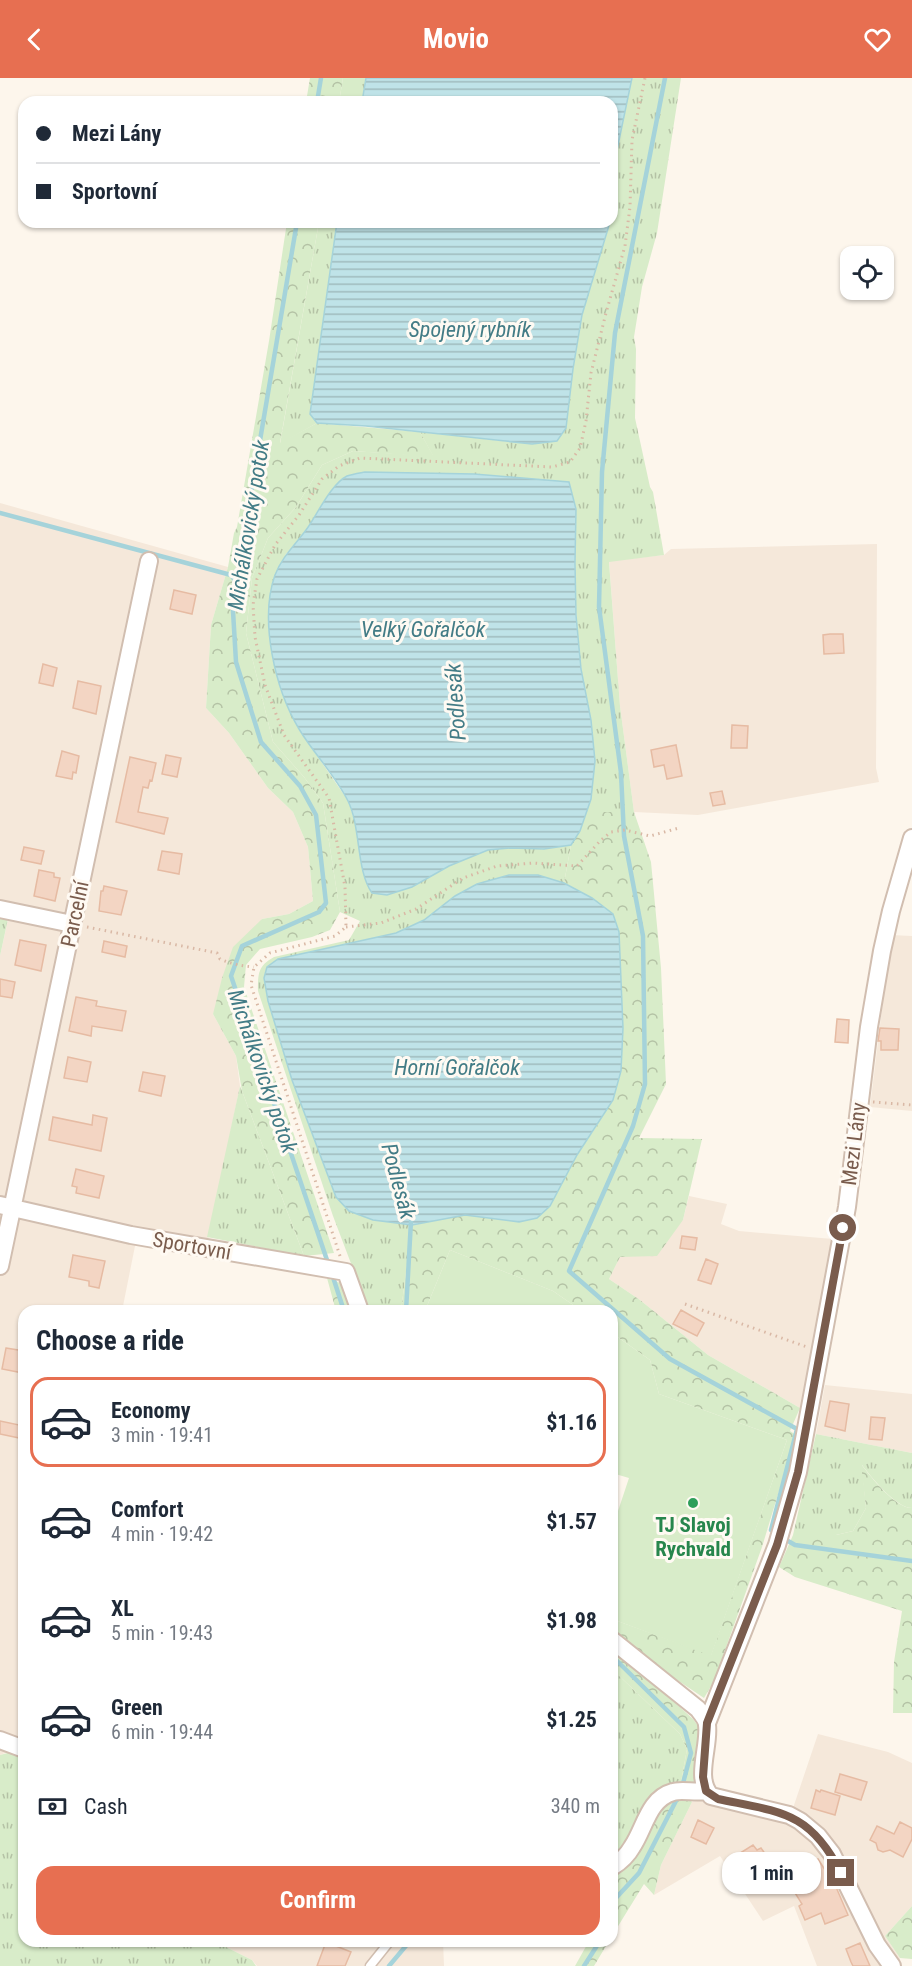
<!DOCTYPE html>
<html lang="en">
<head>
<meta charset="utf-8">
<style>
	:root { --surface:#fff; --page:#f2f2f3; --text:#1f2937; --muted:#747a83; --line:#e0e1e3; --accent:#e76f51 }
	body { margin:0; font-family:"Roboto Condensed",sans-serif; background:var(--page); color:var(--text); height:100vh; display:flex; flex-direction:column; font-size:22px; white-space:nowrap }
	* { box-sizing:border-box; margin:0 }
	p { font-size:20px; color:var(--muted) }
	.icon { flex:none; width:33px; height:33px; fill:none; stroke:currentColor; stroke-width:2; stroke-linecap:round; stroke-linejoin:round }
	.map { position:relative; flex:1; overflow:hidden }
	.side { position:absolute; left:18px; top:1227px; width:600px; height:642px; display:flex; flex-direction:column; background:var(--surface); border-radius:18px; box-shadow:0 2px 4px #0004 }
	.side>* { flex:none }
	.guide { position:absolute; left:18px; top:18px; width:600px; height:132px; border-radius:18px; box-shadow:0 2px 4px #0004; display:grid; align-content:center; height:132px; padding:0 18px; background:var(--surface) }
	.tools { position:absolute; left:840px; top:168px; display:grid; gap:12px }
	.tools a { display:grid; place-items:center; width:54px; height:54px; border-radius:12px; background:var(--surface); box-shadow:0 2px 4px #0004; font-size:30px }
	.end { position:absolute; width:27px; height:27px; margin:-14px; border:8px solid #7a5c4d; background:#fff; box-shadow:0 0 0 3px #fff }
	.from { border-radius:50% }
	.bubble { position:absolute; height:42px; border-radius:18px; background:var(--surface); box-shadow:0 2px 4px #0004; font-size:20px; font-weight:700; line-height:42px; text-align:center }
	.guide b { display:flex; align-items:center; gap:21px; height:57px; font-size:22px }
	.guide b+b { border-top:2px solid var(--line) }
	.guide i { width:15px; height:15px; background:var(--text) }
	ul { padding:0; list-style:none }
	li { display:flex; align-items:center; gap:18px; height:90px; margin:0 12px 9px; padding:0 6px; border:3px solid transparent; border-radius:18px }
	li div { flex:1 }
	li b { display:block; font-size:22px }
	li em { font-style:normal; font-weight:700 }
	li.selected { border-color:var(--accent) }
	li>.icon { width:54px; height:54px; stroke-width:1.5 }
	h2 { padding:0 18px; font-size:27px; line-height:72px }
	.pay { display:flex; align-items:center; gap:15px; height:66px; padding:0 18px; font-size:22px }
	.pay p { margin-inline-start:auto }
	.button { display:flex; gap:12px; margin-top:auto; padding:12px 18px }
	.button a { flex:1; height:69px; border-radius:18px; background:var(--accent); color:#fff; font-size:24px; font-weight:700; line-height:69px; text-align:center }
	header { display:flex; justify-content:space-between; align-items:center; height:78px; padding:0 18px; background:var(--accent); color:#fff; font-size:27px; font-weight:700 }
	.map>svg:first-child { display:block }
</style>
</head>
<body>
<header><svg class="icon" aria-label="back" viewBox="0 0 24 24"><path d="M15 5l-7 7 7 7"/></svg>Movio<svg class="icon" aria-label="heart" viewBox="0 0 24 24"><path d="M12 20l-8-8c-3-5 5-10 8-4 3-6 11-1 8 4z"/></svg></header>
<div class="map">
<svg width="912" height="1888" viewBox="0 0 912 1888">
	<defs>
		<pattern id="grass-tufts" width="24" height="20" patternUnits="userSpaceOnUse" patternTransform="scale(1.5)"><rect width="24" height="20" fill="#d8ecc9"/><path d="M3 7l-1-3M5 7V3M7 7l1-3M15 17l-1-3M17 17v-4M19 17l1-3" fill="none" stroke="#b4c2a5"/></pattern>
		<pattern id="forest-crowns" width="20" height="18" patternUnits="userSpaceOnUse" patternTransform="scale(1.5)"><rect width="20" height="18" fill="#d8ecc9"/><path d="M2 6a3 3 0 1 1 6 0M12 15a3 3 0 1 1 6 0" fill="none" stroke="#b4c2a5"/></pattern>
		<pattern id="water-rules" width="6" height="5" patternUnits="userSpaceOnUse" patternTransform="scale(1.5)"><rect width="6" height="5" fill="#bfe3e8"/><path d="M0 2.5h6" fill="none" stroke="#a0bbbe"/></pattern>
	</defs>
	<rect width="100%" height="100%" fill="#fdf6ec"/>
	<path fill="#f5e8da" d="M 0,425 L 228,489 L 211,547 L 206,630 L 229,655 L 268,710 L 293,734 L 308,769 L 313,823 L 289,836 L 262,841 L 213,936 L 236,978 L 240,1008 L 205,1177 L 136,1163 L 122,1233 L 24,1233 L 24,1677 L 5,1675 L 0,1677 L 0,878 L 8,842 L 0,840 Z
		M 877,466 L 876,690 L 879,704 L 698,737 L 634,734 L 620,628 L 609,483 L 664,477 L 671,471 Z
		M 891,857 L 912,858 L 912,1033 L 870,1029 Z
		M 689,1118 L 727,1126 L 721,1146 L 739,1153 L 833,1161 L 800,1330 L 708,1277 L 640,1222 L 609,1201 L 620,1179 L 683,1142 Z
		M 825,1307 L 912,1316 L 912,1375 L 816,1356 Z
		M 818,1656 L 888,1674 L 912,1685 L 912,1828 L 885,1858 L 900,1880 L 899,1888 L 817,1888 L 794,1828 L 763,1843 L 720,1778 L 654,1817 L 661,1787 L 692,1724 L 724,1718 L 792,1733 Z
		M 214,1863 L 443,1863 L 444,1888 L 257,1888 L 252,1882 Z"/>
	<path fill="url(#grass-tufts)" d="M 343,0 L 366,0 L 362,24 L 339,24 Z
		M 632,0 L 681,0 L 657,155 L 642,209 L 634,259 L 636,271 L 635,340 L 650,409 L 653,414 L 664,477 L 609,484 L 620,628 L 634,734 L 586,734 C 603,682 587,639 581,588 C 574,527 573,466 569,404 L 474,396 L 365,394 L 348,398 L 338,405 L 302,458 L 286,476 L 269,522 L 269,551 L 273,583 L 282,614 L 298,650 L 349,724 L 357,753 L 412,809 L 449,788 L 488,772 L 510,770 L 544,771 L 571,767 L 564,805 L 538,797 L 509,797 L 477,806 L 455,818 L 424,842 L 396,855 L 278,881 L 264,900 L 268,923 L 292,1002 L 373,1142 L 412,1147 L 401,1233 L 369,1233 L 333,1138 L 258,913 C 258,895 258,888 274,879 L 349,862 L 360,843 L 340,834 L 323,725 L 304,699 L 273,664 L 246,555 L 252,500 L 268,460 L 296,429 L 322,387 L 353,373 L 433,378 L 420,354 L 532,366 L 573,291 L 582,237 L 610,144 L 612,144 L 612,81 L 616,77 Z
		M 319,144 L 337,144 L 310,335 L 317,345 L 280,366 Z
		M 0,840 L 8,841 L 0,878 Z
		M 240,1008 L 242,1013 L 304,1178 L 207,1159 Z
		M 816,1356 L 912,1375 L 912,1430 C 896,1430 872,1400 862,1387 L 866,1430 L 853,1453 L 836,1457 L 793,1457 Z
		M 612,1591 L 680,1656 L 687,1671 L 680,1710 L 665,1710 L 654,1715 L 629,1766 L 612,1782 Z
		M 15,1673 L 24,1677 L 24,1863 L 214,1863 L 252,1882 L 256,1888 L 0,1888 L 0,1677 Z"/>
	<path fill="url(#forest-crowns)" d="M 310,0 L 343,0 L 339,24 L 306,24 Z
		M 287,144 L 319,144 L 280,365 L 317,345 L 420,354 L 434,379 L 353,373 L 322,387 L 296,429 L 268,460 L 252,500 L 246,555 L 273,664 L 304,699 L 323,725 L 340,834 L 330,852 L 312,859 L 260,871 L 246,887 L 244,909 L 334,1175 L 304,1178 L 242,1013 L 236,978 L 213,936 L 222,900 L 233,869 L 262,841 L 289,836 L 313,823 L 308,769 L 293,734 L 268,710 L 229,655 L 206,630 L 211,547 L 228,489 L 234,455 L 237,449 L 269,263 Z
		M 586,734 L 634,734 L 651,784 L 661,890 L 666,1006 L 639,1060 L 702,1061 L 683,1142 L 657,1178 L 620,1179 L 609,1201 L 640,1222 L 708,1277 L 800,1330 L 790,1353 L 796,1357 L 762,1469 L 714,1603 L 704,1620 L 634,1573 L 612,1555 L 612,1541 L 711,1577 L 787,1362 L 659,1316 L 650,1282 L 612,1255 L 612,1233 L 582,1233 L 553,1213 L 450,1172 L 425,1233 L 401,1233 L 412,1147 L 465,1137 L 519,1144 L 550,1128 L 577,1077 L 598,1046 L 592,820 L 564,805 L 571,767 L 580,753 Z
		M 327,1200 L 343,1206 L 353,1233 L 336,1233 Z
		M 861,1386 C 871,1399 895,1430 912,1430 L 912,1635 L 893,1635 L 894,1584 L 902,1533 L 795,1499 L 779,1489 L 793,1457 L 836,1457 L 853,1453 L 866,1430 Z
		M 612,1568 L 693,1641 L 701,1652 L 700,1703 L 680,1710 L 687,1671 L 680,1656 L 612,1591 Z
		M 685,1717 L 692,1724 L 661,1787 L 654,1817 L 644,1806 L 612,1858 L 612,1794 L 661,1724 Z
		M 912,1828 L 912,1881 L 900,1880 L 885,1858 Z
		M 589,1863 L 609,1863 L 594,1888 L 575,1888 Z"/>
	<path fill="#d8ecc9" d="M 450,1172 L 553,1213 L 582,1233 L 425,1233 Z
		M 612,1255 L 650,1282 L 659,1316 L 787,1362 L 711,1578 L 612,1541 L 612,1451 L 629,1400 L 612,1395 Z"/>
	<path fill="url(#water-rules)" stroke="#a5d3da" stroke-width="1.5" d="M 366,0 L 632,0 L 616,77 L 612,81 L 612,24 L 362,24 Z
		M 337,144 L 610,144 L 582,237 L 573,291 L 566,350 L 557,363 L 532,366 L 366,348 L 317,345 L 310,336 Z
		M 365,394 L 474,396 L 569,404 L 576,431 L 575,485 L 576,537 L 581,591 L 591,642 L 595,683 L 591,721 L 580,753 L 571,767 L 544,771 L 510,770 L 488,772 L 449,788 L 412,809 L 387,817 L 372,815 C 356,793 361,749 348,723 C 335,697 314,676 299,651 C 275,611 259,542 275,497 C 282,479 295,467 306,452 C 317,437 331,406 347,398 C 353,396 360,395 365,394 Z
		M 509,797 L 538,797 L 564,805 L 592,820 L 613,836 L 619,854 L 623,950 L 621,993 L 613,1022 L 577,1077 L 550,1128 L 537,1140 L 519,1144 L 465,1137 L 412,1147 L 373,1142 L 349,1133 L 336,1119 L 292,1002 L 268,923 L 264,900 L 267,889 L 278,881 L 396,855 L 424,842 L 455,818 L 477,806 Z"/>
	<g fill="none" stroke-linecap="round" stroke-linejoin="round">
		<path stroke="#a5d3da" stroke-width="4.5" d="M 665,0 L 615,255 L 602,394 L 599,529 L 621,695 L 624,758 L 643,858 L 645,1006 L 633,1048 L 569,1193 L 670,1281 L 797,1351 L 771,1452 L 776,1455
			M 317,24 L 321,0
			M 297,144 L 236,504 L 233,533 L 236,584 L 261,664 L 300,708 L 316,737 L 326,825 L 319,834 L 242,868 L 231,898 L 329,1188
			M 0,435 L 231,497 L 236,504
			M 332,1196 L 344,1233
			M 406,1233 L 411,1143
			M 783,1460 L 795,1467 L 912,1483
			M 612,1578 L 684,1649 L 691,1675 L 682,1709
			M 612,1821 L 615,1821 L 639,1795 L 679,1717
			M 612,1844 L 615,1821
			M 389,1888 L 410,1863
			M 584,1888 L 600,1863"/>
	</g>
	<path fill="#f3d5c3" stroke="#e6bba3" stroke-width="1.5" d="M 174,512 L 196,517 L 192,536 L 170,531 Z
		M 830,556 L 843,556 L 844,575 L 824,576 L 823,557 Z
		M 43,586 L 57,590 L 53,608 L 39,605 Z
		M 78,603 L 101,608 L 96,636 L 73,630 Z
		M 732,647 L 748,648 L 747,670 L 731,670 Z
		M 676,667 L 682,698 L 667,701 L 664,687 L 654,689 L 651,672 Z
		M 62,673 L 79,678 L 76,695 L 73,694 L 72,701 L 56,698 Z
		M 166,677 L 181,680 L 177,699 L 162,696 Z
		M 130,679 L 156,685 L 152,703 L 150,702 L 148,710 L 143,709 L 138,734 L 168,740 L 164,756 L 116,744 Z
		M 722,713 L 725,726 L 713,728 L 710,715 Z
		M 24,769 L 44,773 L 41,786 L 21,782 Z
		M 162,773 L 182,776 L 179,796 L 158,792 Z
		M 39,792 L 54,795 L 54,799 L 60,800 L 55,823 L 34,818 Z
		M 104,808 L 127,813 L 121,837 L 99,833 L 101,813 L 103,813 Z
		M 20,862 L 46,867 L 41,893 L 15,887 Z
		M 104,863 L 127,868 L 125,879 L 102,874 Z
		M 0,901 L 15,904 L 12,920 L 0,918 Z
		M 76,919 L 97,923 L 96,928 L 126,933 L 122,953 L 92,948 L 91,958 L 69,953 Z
		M 837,941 L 849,942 L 848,965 L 835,964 Z
		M 880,950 L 899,951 L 898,972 L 881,972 L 881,963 L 878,963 Z
		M 68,979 L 91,984 L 87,1004 L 64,1000 Z
		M 143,994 L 165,998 L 161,1018 L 139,1013 Z
		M 93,1037 L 107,1040 L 101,1073 L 49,1062 L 53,1039 L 92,1047 Z
		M 76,1091 L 104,1098 L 99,1120 L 76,1115 L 77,1109 L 72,1108 Z
		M 682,1158 L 697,1160 L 695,1172 L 680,1170 Z
		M 73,1177 L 105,1183 L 99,1210 L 89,1208 L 89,1203 L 69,1199 Z
		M 706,1181 L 718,1186 L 711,1206 L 698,1202 Z
		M 681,1232 L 704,1245 L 697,1258 L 673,1246 Z
		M 6,1270 L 24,1273 L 23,1295 L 2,1291 Z
		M 830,1323 L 849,1326 L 845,1353 L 825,1348 Z
		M 871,1339 L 885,1340 L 882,1362 L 869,1361 Z
		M 0,1343 L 24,1348 L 24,1361 L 0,1356 Z
		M 840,1696 L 867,1704 L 861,1722 L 835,1714 Z
		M 816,1712 L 820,1714 L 821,1712 L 840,1718 L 835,1737 L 811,1730 Z
		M 698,1742 L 714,1750 L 706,1766 L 691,1759 Z
		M 900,1744 L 912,1750 L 912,1761 L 903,1779 L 890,1772 L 883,1774 L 878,1772 L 876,1765 L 870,1762 L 877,1748 L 894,1756 Z
		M 753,1767 L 757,1772 L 761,1770 L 768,1780 L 764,1783 L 767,1787 L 750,1797 L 737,1777 Z
		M 818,1781 L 836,1809 L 848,1837 L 825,1846 L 821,1835 L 805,1842 L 799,1828 L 802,1826 L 792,1810 L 808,1800 L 802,1790 Z
		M 326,1864 L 351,1874 L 345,1888 L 317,1888 Z
		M 860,1865 L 870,1888 L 853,1888 L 851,1884 L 846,1871 Z"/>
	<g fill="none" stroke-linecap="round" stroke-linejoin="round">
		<defs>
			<path id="service" d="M 370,1888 L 390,1863"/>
			<path id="minor" d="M 0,831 L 72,846
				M 0,1127 L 131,1157 L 346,1194 L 360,1233
				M 0,1188 L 149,483
				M 612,1562 L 698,1631 C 701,1635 707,1642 707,1647 C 710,1668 694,1701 711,1718 L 789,1737 L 800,1743 L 818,1758 L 832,1776 L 877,1867 L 892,1888
				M 707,1645 L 777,1467 L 798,1394 L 847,1129 L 869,949 L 882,873 L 891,833 L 912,760
				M 0,1662 L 24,1671
				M 612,1789 C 620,1784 627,1778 632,1769 C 645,1750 648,1721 673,1714 C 681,1711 695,1715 706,1713"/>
		</defs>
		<use href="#service" stroke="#d1beb0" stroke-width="11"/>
		<use href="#minor" stroke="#d1beb0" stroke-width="20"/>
		<path stroke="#d9b8a5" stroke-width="3" stroke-dasharray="1.5 4.5" stroke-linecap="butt" d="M 87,849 L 217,875 L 220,881 C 232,886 241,888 254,889
			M 346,849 L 381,845 L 416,831 L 463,800 L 497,788 L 533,785 L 577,788 L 601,762 L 611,754 L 625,752 L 650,758 L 679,750
			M 873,1024 L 912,1027
			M 340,1178 L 251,907 L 254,889 L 270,875 L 335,858 L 346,849 L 345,809 L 329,720 L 284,657 L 265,607 L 255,559 L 253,527 L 257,501 L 275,467 L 299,437 L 322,401 L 339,388 L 360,380 L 552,389 L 570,384 L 580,370 L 586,343 L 591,295 L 606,235 L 625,168 L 630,129 L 632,62 L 645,0
			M 685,1226 L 807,1269"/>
		<use href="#service" stroke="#fff" stroke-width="8"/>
		<use href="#minor" stroke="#fff" stroke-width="16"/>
	</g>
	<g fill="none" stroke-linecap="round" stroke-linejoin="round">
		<path stroke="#7a5c4d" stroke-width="8" d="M 841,1795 C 810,1733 780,1734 718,1721 L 706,1713 L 703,1699 L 707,1645 L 777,1467 L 798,1394 L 843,1150"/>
	</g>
	<circle fill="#2e9e5b" stroke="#fffaf3" stroke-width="2" cx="693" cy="1425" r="6"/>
	<g text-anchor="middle" stroke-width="6" stroke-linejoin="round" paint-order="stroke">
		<g font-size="21" fill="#7a5c4d" stroke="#fffaf3">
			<text transform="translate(75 836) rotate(-78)" y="7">Parcelní</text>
			<text transform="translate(854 1066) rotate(-83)" y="7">Mezi Lány</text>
			<text transform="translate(192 1168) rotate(10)" y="7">Sportovní</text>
		</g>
		<g font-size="21" font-weight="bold" fill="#27864d" stroke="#fffaf3">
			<text x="693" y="1454">TJ Slavoj<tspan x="693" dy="24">Rychvald</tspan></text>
		</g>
		<g font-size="22" font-style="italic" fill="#437c86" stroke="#fffaf3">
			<text x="470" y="259">Spojený rybník</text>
			<text transform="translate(248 447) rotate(-81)" y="8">Michálkovický potok</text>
			<text x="423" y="559">Velký Gořalčok</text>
			<text transform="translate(455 624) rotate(-94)" y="8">Podlesák</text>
			<text x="457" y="997">Horní Gořalčok</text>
			<text transform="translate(263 993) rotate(71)" y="8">Michálkovický potok</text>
			<text transform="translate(399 1103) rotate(75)" y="8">Podlesák</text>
		</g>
	</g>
</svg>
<div class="tools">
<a><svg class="icon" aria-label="locate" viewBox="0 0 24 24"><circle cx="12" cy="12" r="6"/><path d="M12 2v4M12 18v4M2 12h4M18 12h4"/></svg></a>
</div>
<i class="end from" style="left:843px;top:1150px"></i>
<i class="end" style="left:841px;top:1795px"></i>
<div class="bubble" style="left:722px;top:1774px;width:99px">1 min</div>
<div class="guide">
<b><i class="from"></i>Mezi Lány</b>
<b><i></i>Sportovní</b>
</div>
<section class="side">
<h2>Choose a ride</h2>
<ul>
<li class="selected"><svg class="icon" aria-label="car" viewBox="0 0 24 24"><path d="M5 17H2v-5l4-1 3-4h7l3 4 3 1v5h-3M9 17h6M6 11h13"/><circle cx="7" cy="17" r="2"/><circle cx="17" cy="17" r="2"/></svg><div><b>Economy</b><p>3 min · 19:41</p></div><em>$1.16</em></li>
<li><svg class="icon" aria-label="car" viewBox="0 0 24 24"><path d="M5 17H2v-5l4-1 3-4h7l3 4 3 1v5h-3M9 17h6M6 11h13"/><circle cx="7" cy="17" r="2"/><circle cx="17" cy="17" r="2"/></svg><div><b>Comfort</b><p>4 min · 19:42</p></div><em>$1.57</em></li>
<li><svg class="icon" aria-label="car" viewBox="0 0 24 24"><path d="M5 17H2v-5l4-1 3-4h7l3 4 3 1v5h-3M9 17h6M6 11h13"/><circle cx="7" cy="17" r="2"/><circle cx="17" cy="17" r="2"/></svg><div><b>XL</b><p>5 min · 19:43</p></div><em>$1.98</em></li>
<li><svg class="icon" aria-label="car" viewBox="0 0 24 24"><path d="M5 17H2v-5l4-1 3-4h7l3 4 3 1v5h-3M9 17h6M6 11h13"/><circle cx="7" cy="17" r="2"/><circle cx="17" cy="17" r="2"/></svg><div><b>Green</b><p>6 min · 19:44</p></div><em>$1.25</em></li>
</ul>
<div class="pay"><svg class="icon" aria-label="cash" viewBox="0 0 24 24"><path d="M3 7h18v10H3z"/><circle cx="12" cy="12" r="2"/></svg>Cash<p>340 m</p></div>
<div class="button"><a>Confirm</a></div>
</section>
</div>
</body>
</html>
